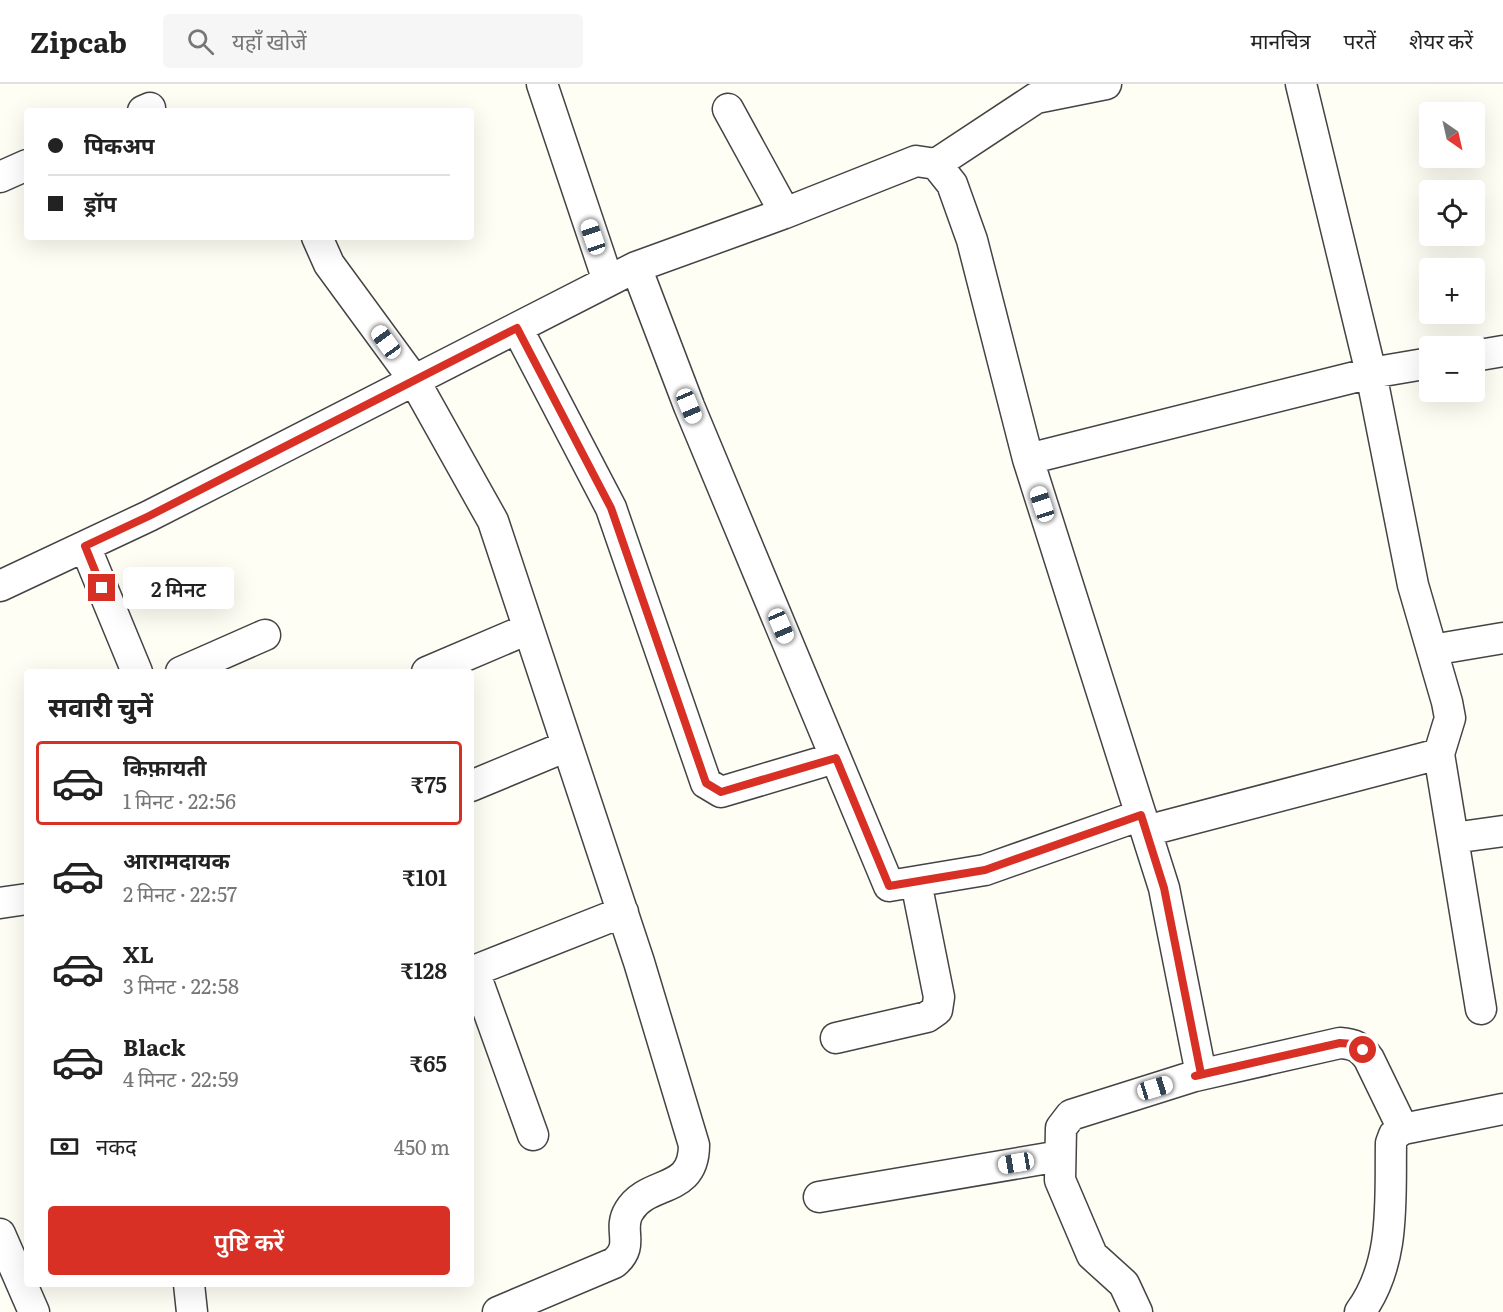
<!DOCTYPE html>
<html lang="hi">
<head>
<meta charset="utf-8">
<style>
	:root { --surface:#fff; --page:#f6f6f6; --text:#222; --muted:#767676; --line:#e0e0e0; --accent:#d93025 }
	body { margin:0; font-family:Literata,"Noto Sans Devanagari",serif; background:var(--page); color:var(--text); height:100vh; display:flex; flex-direction:column; font-size:22px; white-space:nowrap }
	* { box-sizing:border-box; margin:0 }
	p { font-size:20px; color:var(--muted) }
	.icon { flex:none; width:33px; height:33px; fill:none; stroke:currentColor; stroke-width:2; stroke-linecap:round; stroke-linejoin:round }
	.map { position:relative; flex:1; overflow:hidden }
	.side { position:absolute; left:24px; top:585px; width:450px; height:618px; display:flex; flex-direction:column; background:var(--surface); border-radius:6px; box-shadow:0 6px 24px #0002 }
	.side>* { flex:none }
	.top-card { position:absolute; left:24px; top:24px; width:450px; height:132px; border-radius:6px; box-shadow:0 6px 24px #0002; display:grid; align-content:center; height:132px; padding:0 24px; background:var(--surface) }
	.needle { width:39px; rotate:146deg }
	.buttons { position:absolute; left:1419px; top:18px; display:grid; gap:12px }
	.buttons a { display:grid; place-items:center; width:66px; height:66px; border-radius:6px; background:var(--surface); box-shadow:0 6px 24px #0002; font-size:30px }
	.end { position:absolute; width:27px; height:27px; margin:-14px; border:8px solid #d93025; background:#fff; box-shadow:0 0 0 3px #fff }
	.from { border-radius:50% }
	.bubble { position:absolute; height:42px; border-radius:6px; background:var(--surface); box-shadow:0 6px 24px #0002; font-size:20px; font-weight:600; line-height:42px; text-align:center }
	.car { position:absolute; width:18px; height:36px; margin:-18px -9px; border-radius:8px; box-shadow:0 0 4px 2px #0007; background:linear-gradient(#fff 24%,#345 0 40%,#fff 0 76%,#345 0 86%,#fff 0) }
	.top-card b { display:flex; align-items:center; gap:21px; height:57px; font-size:22px }
	.top-card b+b { border-top:2px solid var(--line) }
	.top-card i { width:15px; height:15px; background:var(--text) }
	ul { padding:0; list-style:none }
	li { display:flex; align-items:center; gap:18px; height:84px; margin:0 12px 9px; padding:0 12px; border:3px solid transparent; border-radius:6px }
	li div { flex:1 }
	li b { display:block; font-size:22px }
	li em { font-style:normal; font-weight:600 }
	li.active { border-color:var(--accent) }
	li>.icon { width:54px; height:54px; stroke-width:1.5 }
	h2 { padding:0 24px; font-size:27px; line-height:72px }
	.pay { display:flex; align-items:center; gap:15px; height:66px; padding:0 24px; font-size:22px }
	.pay p { margin-inline-start:auto }
	.action { display:flex; gap:12px; margin-top:auto; padding:12px 24px }
	.action a { flex:1; height:69px; border-radius:6px; background:var(--accent); color:#fff; font-size:24px; font-weight:600; line-height:69px; text-align:center }
	header { display:flex; align-items:center; gap:36px; box-sizing:border-box; height:84px; padding:0 30px; background:var(--surface); border-bottom:2px solid var(--line) }
	header strong { font-size:28px }
	nav { display:flex; gap:33px; margin-inline-start:auto; font-size:21px }
	.search { width:420px; height:54px; background:var(--page); display:flex; align-items:center; gap:15px; box-sizing:border-box; padding:0 21px; border-radius:6px; color:var(--muted); font-size:22px }
	.map>svg:first-child { display:block }
</style>
</head>
<body>
<header>
<strong>Zipcab</strong>
<div class="search"><svg class="icon" aria-label="search" viewBox="0 0 24 24"><circle cx="10" cy="10" r="6"/><path d="M15 15l6 6"/></svg>यहाँ खोजें</div>
<nav><a>मानचित्र</a><a>परतें</a><a>शेयर करें</a></nav>
</header>
<div class="map">
<svg width="1503" height="1228" viewBox="0 0 1503 1228">
	<rect width="100%" height="100%" fill="#fffef4"/>
	<g fill="none" stroke-linecap="round" stroke-linejoin="round">
		<defs>
			<path id="minor" d="M 542,0 L 608,197
				M 1301,0 L 1371,289 L 1413,501 L 1447,618 L 1450,634 L 1439,670 L 1481,925
				M 728,25 L 785,129
				M 143,27 L 150,24
				M 936,80 L 1036,14 L 1106,0
				M 0,93 L 27,81
				M 317,153 L 329,180 L 414,296 L 493,437 L 639,878 L 694,1061 C 694,1111 648,1095 629,1127 C 617,1146 636,1161 614,1179 L 498,1228
				M 636,183 L 689,322 L 889,802 L 985,786 L 1141,731
				M 517,244 L 611,424 L 706,699 L 721,708 L 835,674
				M 1474,272 L 1503,267
				M 1028,375 L 1164,804 L 1201,990 L 1071,1031 L 1061,1044 L 1060,1096 L 1092,1171 L 1124,1200 L 1137,1228
				M 85,462 L 137,588
				M 0,502 L 149,432 L 636,183 L 785,129 L 916,77 L 936,80 L 952,100 L 972,156 L 1028,375 L 1371,289 L 1430,279
				M 1432,566 L 1503,554
				M 181,588 L 265,551
				M 427,588 L 528,545
				M 471,702 L 567,662
				M 1146,747 L 1439,670
				M 1453,754 L 1503,747
				M 0,819 L 27,815
				M 474,887 L 533,1051
				M 471,888 L 623,828
				M 836,954 L 927,933 L 937,926 L 939,913 L 916,798
				M 1195,992 L 1340,959 C 1354,960 1361,963 1369,975 L 1403,1045
				M 819,1113 L 1060,1072
				M 0,1150 L 34,1228
				M 189,1200 L 192,1228
				M 1360,1228 C 1396,1179 1390,1116 1391,1059 L 1394,1051 L 1403,1045 L 1503,1025"/>
		</defs>
		<use href="#minor" stroke="#444" stroke-width="33"/>
		<use href="#minor" stroke="#fff" stroke-width="30"/>
	</g>
	<g fill="none" stroke-linecap="round" stroke-linejoin="round">
		<path stroke="#d93025" stroke-width="8" d="M 102,504 L 85,462 L 149,432 L 517,244 L 611,424 L 706,699 L 721,708 L 836,674 L 889,802 L 985,786 L 1141,731 L 1164,804 L 1201,990 L 1195,992 L 1340,959 L 1353,960 L 1363,966"/>
	</g>
</svg>
<div class="buttons">
<a><svg class="needle" viewBox="-14 -14 28 28"><path d="M0-13l5 13h-10z" fill="#e53935"/><path d="M0 13l5-13h-10z" fill="#767676"/></svg></a>
<a><svg class="icon" aria-label="locate" viewBox="0 0 24 24"><circle cx="12" cy="12" r="6"/><path d="M12 2v4M12 18v4M2 12h4M18 12h4"/></svg></a>
<a>+</a>
<a>−</a>
</div>
<i class="end from" style="left:1363px;top:966px"></i>
<i class="end" style="left:102px;top:504px"></i>
<div class="bubble" style="left:123px;top:483px;width:111px">2 मिनट</div>
<i class="car" style="left:593px;top:153px;rotate:341deg"></i>
<i class="car" style="left:386px;top:258px;rotate:324deg"></i>
<i class="car" style="left:689px;top:322px;rotate:157deg"></i>
<i class="car" style="left:1042px;top:420px;rotate:342deg"></i>
<i class="car" style="left:781px;top:542px;rotate:157deg"></i>
<i class="car" style="left:1155px;top:1004px;rotate:73deg"></i>
<i class="car" style="left:1016px;top:1079px;rotate:260deg"></i>
<div class="top-card">
<b><i class="from"></i>पिकअप</b>
<b><i></i>ड्रॉप</b>
</div>
<section class="side">
<h2>सवारी चुनें</h2>
<ul>
<li class="active"><svg class="icon" aria-label="car" viewBox="0 0 24 24"><path d="M5 17H2v-5l4-1 3-4h7l3 4 3 1v5h-3M9 17h6M6 11h13"/><circle cx="7" cy="17" r="2"/><circle cx="17" cy="17" r="2"/></svg><div><b>किफ़ायती</b><p>1 मिनट · 22:56</p></div><em>₹75</em></li>
<li><svg class="icon" aria-label="car" viewBox="0 0 24 24"><path d="M5 17H2v-5l4-1 3-4h7l3 4 3 1v5h-3M9 17h6M6 11h13"/><circle cx="7" cy="17" r="2"/><circle cx="17" cy="17" r="2"/></svg><div><b>आरामदायक</b><p>2 मिनट · 22:57</p></div><em>₹101</em></li>
<li><svg class="icon" aria-label="car" viewBox="0 0 24 24"><path d="M5 17H2v-5l4-1 3-4h7l3 4 3 1v5h-3M9 17h6M6 11h13"/><circle cx="7" cy="17" r="2"/><circle cx="17" cy="17" r="2"/></svg><div><b>XL</b><p>3 मिनट · 22:58</p></div><em>₹128</em></li>
<li><svg class="icon" aria-label="car" viewBox="0 0 24 24"><path d="M5 17H2v-5l4-1 3-4h7l3 4 3 1v5h-3M9 17h6M6 11h13"/><circle cx="7" cy="17" r="2"/><circle cx="17" cy="17" r="2"/></svg><div><b>Black</b><p>4 मिनट · 22:59</p></div><em>₹65</em></li>
</ul>
<div class="pay"><svg class="icon" aria-label="cash" viewBox="0 0 24 24"><path d="M3 7h18v10H3z"/><circle cx="12" cy="12" r="2"/></svg>नकद<p>450 m</p></div>
<div class="action"><a>पुष्टि करें</a></div>
</section>
</div>
</body>
</html>
